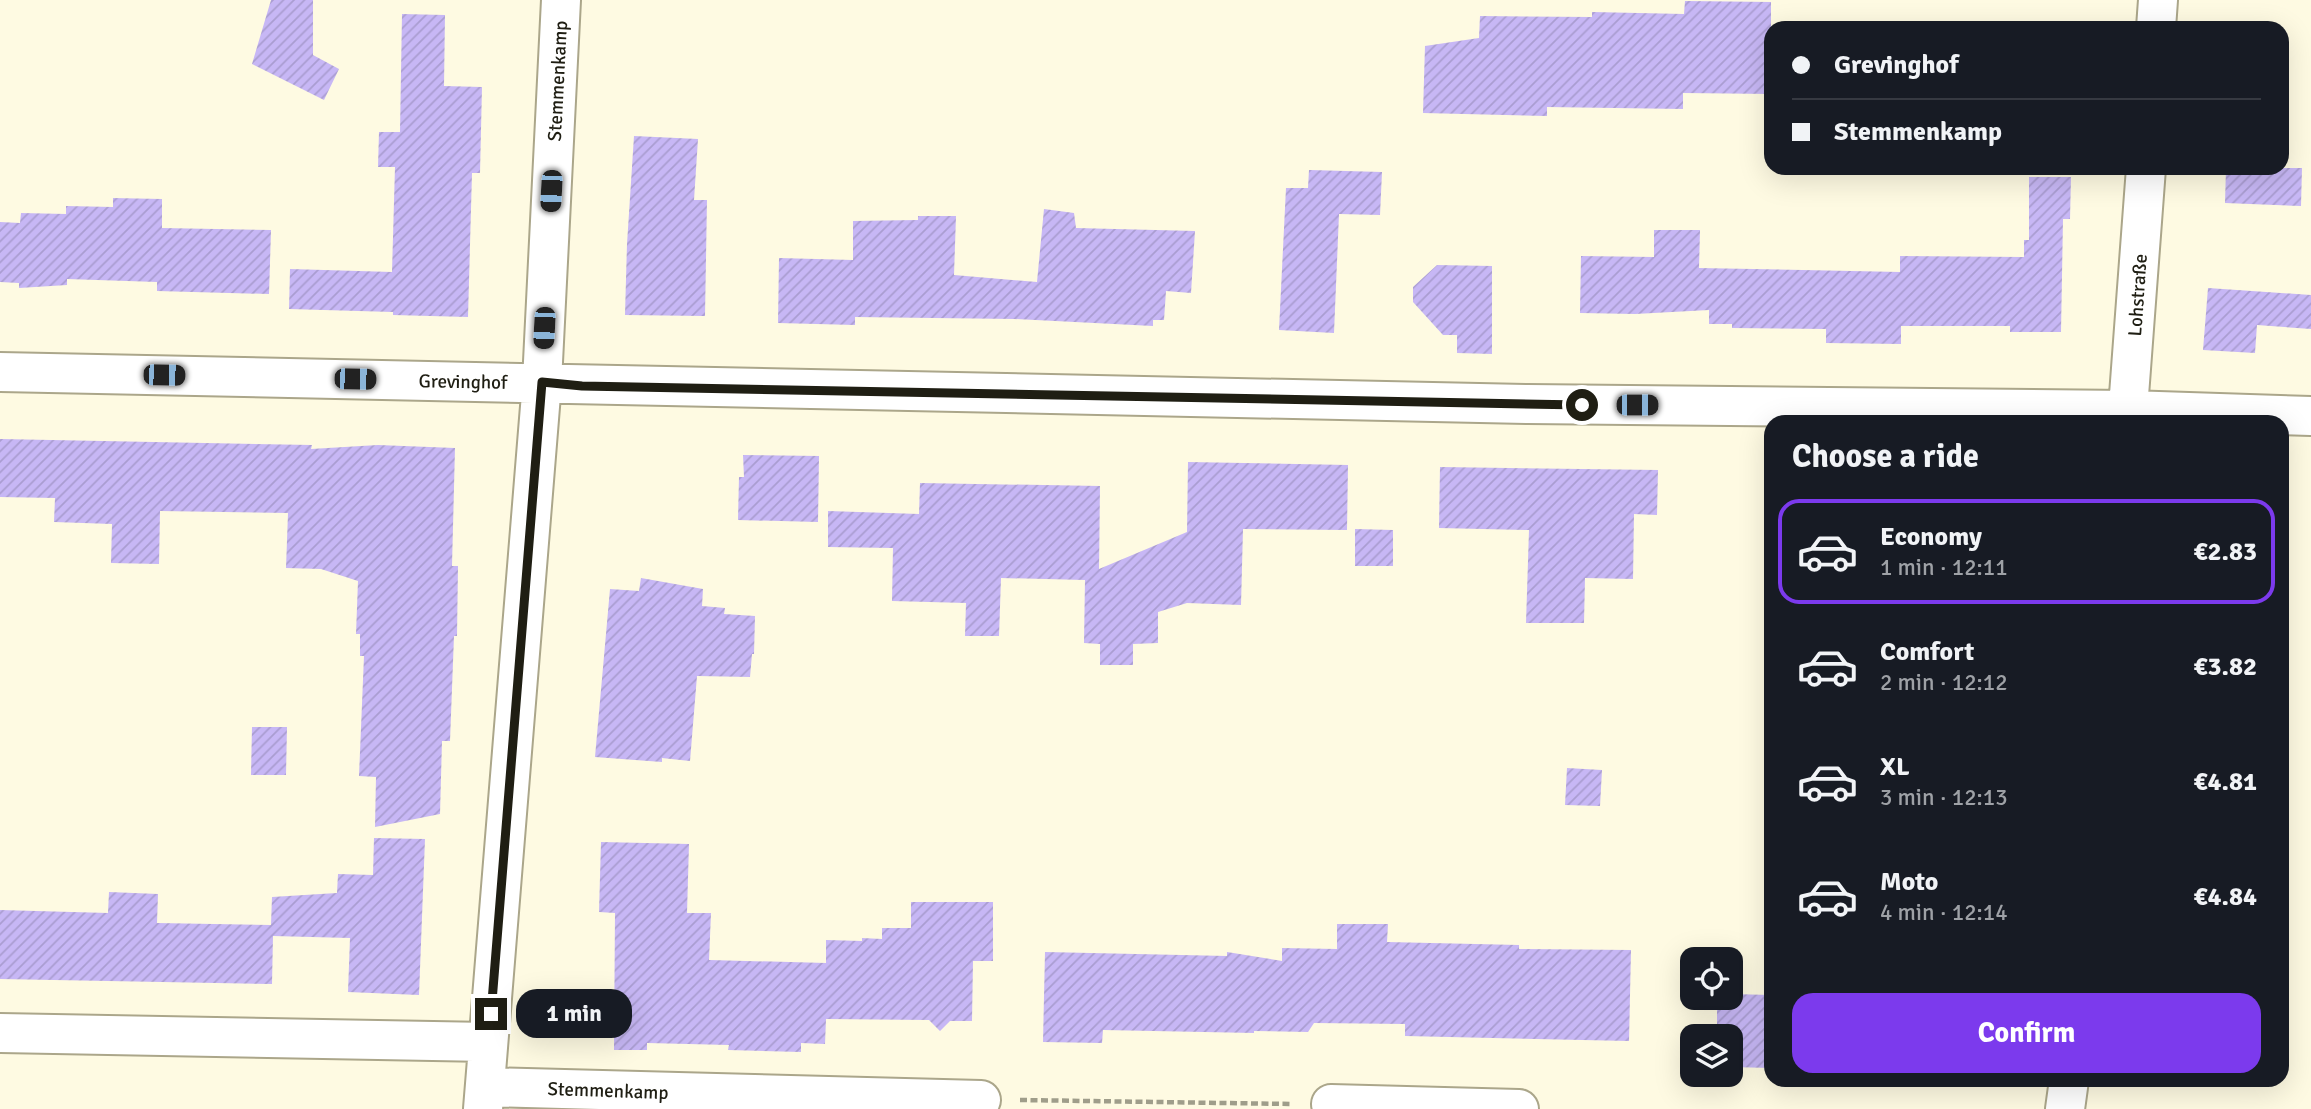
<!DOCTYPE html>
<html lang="en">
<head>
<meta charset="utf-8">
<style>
	:root { --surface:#171b24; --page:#242831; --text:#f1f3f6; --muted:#9ea1a6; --line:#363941; --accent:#7c3aed }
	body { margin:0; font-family:Signika,sans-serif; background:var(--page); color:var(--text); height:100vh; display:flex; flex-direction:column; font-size:26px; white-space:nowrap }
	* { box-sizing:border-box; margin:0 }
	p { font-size:23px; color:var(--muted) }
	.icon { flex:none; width:38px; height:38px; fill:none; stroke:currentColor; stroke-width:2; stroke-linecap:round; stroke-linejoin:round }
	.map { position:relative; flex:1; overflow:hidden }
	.panel { position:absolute; left:1764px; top:415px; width:525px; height:672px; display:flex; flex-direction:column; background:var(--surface); border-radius:21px; box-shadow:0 7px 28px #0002 }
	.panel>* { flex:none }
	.top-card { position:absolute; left:1764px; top:21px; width:525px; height:154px; border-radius:21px; box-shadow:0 7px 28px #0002; display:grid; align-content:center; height:154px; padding:0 28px; background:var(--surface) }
	.tools { position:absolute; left:1680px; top:947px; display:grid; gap:14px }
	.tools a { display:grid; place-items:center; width:63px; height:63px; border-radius:14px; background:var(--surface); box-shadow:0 7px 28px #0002; font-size:35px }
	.end { position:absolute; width:32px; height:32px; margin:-16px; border:9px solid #1f1e13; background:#fff; box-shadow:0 0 0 4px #fff }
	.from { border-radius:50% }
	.bubble { position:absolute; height:49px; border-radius:21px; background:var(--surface); box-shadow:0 7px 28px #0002; font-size:23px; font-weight:800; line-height:49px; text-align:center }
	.car { position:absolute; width:21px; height:42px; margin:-21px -10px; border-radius:9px; box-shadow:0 0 5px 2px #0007; background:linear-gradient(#222 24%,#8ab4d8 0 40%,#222 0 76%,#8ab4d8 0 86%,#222 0) }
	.top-card b { display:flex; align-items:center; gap:24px; height:66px; font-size:26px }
	.top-card b+b { border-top:2px solid var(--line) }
	.top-card i { width:18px; height:18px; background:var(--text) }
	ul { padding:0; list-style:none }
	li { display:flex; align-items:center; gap:21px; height:105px; margin:0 14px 10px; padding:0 14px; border:4px solid transparent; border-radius:21px }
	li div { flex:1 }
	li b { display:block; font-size:26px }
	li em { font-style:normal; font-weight:800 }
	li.selected { border-color:var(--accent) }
	li>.icon { width:63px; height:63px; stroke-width:1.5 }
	h2 { padding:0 28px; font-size:32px; line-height:84px }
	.cta { display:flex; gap:14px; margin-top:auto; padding:14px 28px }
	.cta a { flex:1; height:80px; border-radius:21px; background:var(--accent); color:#fff; font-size:28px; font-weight:800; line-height:80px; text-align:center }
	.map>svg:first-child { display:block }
</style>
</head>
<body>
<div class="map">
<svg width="2311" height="1109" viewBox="0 0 2311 1109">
	<defs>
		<pattern id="building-hatch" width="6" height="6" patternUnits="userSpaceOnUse" patternTransform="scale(1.75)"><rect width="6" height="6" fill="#c7b7f5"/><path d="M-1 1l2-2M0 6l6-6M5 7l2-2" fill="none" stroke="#aa9dd1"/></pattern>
	</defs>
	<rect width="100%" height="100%" fill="#fefae2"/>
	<path fill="url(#building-hatch)" d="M 271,0 L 313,0 L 313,55 L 339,69 L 324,100 L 252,64 Z
		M 1685,1 L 1771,2 L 1771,94 L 1683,93 L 1683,109 L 1547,107 L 1547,116 L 1423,113 L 1425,46 L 1479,38 L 1480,16 L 1592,17 L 1592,12 L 1684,14 Z
		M 402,14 L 445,15 L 444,86 L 482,87 L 480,173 L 472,173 L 468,317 L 393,315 L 393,312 L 289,309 L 290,269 L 392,272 L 395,167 L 378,167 L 379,132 L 400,132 Z
		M 634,136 L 698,139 L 694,200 L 707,200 L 705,316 L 625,315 L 627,244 Z
		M 2226,168 L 2302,168 L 2301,206 L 2225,203 Z
		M 1309,170 L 1382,172 L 1380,215 L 1339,214 L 1334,333 L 1279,330 L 1286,188 L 1308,188 Z
		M 2029,177 L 2071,177 L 2070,219 L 2063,219 L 2061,332 L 2010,332 L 2010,326 L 1901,326 L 1901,344 L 1826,343 L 1826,329 L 1732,328 L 1732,324 L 1709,324 L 1709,310 L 1635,314 L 1580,313 L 1581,256 L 1654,257 L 1654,230 L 1700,230 L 1699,268 L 1900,272 L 1900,256 L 2024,257 L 2024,240 L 2029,240 Z
		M 113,198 L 162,199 L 162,228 L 271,230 L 269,294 L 157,291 L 157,282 L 67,279 L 67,285 L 19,288 L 19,283 L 0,282 L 0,222 L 20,223 L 21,213 L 66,214 L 66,206 L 113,207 Z
		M 1044,209 L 1074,213 L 1076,228 L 1195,231 L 1191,293 L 1166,291 L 1164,320 L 1153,320 L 1153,326 L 1014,319 L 855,317 L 855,325 L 778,323 L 779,258 L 853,260 L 853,221 L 918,220 L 918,216 L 956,216 L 954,275 L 1037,282 Z
		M 1437,265 L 1492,266 L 1492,354 L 1457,353 L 1457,335 L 1443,335 L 1413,302 L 1413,287 Z
		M 2208,288 L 2311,295 L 2311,329 L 2257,325 L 2255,353 L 2203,350 Z
		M 0,439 L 312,445 L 311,449 L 378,445 L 455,448 L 452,566 L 458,566 L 457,636 L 454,636 L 450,741 L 442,741 L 440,814 L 375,827 L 376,777 L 359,776 L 364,656 L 360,656 L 360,634 L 356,634 L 358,581 L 321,569 L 286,568 L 288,513 L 160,511 L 159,564 L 111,563 L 112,524 L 54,522 L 55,498 L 0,497 Z
		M 743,455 L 819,456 L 818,522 L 738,520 L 739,477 L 744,477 Z
		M 1188,462 L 1348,465 L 1347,530 L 1243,529 L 1241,605 L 1187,603 L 1158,612 L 1158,643 L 1133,644 L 1133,665 L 1100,665 L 1100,644 L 1084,643 L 1085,580 L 1001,578 L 999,636 L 965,636 L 966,603 L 892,601 L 893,548 L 828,547 L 828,511 L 919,514 L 920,483 L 1100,486 L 1099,569 L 1187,532 Z
		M 1440,467 L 1658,470 L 1657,515 L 1634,514 L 1633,579 L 1585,578 L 1584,623 L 1526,623 L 1529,530 L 1439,528 Z
		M 1355,529 L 1393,530 L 1393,566 L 1355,566 Z
		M 641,578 L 703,589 L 702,606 L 725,608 L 724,614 L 755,616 L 754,654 L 752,654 L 750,677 L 697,676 L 690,761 L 662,758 L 662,762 L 595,757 L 610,589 L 639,591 Z
		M 252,727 L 287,727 L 286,775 L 251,775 Z
		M 1567,768 L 1602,770 L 1600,806 L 1565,805 Z
		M 374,838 L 425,839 L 419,995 L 348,992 L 350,938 L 273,936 L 272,984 L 0,979 L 0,910 L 108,913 L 109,892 L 158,894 L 157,923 L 271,925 L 272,897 L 337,893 L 338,874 L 373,875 Z
		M 601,842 L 689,844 L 687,913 L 711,913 L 709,960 L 826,963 L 826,940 L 862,941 L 862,938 L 882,939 L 882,928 L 911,928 L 911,902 L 993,902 L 993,961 L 973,961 L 972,1021 L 950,1021 L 940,1031 L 929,1020 L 826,1019 L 825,1044 L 801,1043 L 801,1052 L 728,1050 L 729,1045 L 647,1043 L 647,1050 L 614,1050 L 615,913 L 599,912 Z
		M 1337,924 L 1388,924 L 1387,942 L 1519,945 L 1519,949 L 1631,950 L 1629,1041 L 1405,1036 L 1405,1024 L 1314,1023 L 1308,1032 L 1254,1031 L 1254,1033 L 1103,1030 L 1102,1043 L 1043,1042 L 1045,952 L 1227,956 L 1227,952 L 1282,961 L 1282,948 L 1337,949 Z
		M 1731,994 L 1771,995 L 1771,1068 L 1731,1067 L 1731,1036 L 1725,1036 L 1726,1028 L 1717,1028 L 1717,998 L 1731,998 Z"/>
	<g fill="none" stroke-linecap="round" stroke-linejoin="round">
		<defs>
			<path id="minor" d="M 2156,28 L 2158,0
				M 0,372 L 1528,404 L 2128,410 L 2311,416
				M 2127,422 L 2146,168
				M 0,1033 L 488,1042
				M 485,1087 L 981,1100
				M 1331,1104 L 1519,1109
				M 483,1109 L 542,382 L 561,0
				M 2065,1109 L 2069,1080"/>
		</defs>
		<use href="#minor" stroke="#aba68a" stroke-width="42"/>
		<path stroke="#9f9d8a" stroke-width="4.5" stroke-dasharray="7 3.5" stroke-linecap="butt" d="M 1020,1100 L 1291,1104"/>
		<use href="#minor" stroke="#fff" stroke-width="38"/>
	</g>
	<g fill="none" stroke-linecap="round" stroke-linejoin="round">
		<path stroke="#1f1e13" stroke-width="9" d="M 491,1014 L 542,382 L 582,386 L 1582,405"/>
	</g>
	<g text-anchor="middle" stroke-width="5" stroke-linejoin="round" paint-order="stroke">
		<g font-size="19" fill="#1f1e13" stroke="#fff">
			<text transform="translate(557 81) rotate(-87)" y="7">Stemmenkamp</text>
			<text transform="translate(2137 295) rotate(-86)" y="7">Lohstraße</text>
			<text transform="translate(463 381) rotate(1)" y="7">Grevinghof</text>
			<text transform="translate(608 1090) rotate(2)" y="7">Stemmenkamp</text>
		</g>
	</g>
</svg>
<div class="tools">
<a><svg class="icon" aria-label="locate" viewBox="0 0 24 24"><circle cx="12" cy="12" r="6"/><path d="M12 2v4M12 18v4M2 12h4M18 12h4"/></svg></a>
<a><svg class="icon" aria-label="layers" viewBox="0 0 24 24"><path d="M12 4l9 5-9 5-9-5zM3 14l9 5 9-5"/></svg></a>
</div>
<i class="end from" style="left:1582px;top:405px"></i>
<i class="end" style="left:491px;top:1014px"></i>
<div class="bubble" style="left:516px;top:989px;width:116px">1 min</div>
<i class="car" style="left:551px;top:191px;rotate:183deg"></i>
<i class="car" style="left:544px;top:328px;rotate:183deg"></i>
<i class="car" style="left:164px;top:375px;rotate:91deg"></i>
<i class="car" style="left:355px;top:379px;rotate:91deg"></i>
<i class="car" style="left:1637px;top:405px;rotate:90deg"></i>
<div class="top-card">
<b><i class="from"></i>Grevinghof</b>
<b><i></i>Stemmenkamp</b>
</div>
<section class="panel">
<h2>Choose a ride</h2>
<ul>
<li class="selected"><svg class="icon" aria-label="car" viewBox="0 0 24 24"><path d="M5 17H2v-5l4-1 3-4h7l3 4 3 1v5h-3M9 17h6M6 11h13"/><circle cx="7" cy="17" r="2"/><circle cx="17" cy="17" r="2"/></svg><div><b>Economy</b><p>1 min · 12:11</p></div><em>€2.83</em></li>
<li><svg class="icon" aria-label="car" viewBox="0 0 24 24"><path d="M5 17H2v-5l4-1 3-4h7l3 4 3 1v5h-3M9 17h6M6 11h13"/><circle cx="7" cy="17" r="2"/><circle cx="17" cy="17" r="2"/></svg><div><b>Comfort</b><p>2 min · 12:12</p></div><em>€3.82</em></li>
<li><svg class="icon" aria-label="car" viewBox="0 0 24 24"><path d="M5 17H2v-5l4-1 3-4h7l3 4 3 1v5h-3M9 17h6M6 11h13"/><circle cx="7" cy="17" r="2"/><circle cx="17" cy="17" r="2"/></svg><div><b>XL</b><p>3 min · 12:13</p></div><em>€4.81</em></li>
<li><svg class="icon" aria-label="car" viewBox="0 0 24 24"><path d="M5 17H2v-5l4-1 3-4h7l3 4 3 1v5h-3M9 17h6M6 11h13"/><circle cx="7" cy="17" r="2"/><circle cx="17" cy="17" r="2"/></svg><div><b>Moto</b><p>4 min · 12:14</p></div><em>€4.84</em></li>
</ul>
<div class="cta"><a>Confirm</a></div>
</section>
</div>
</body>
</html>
